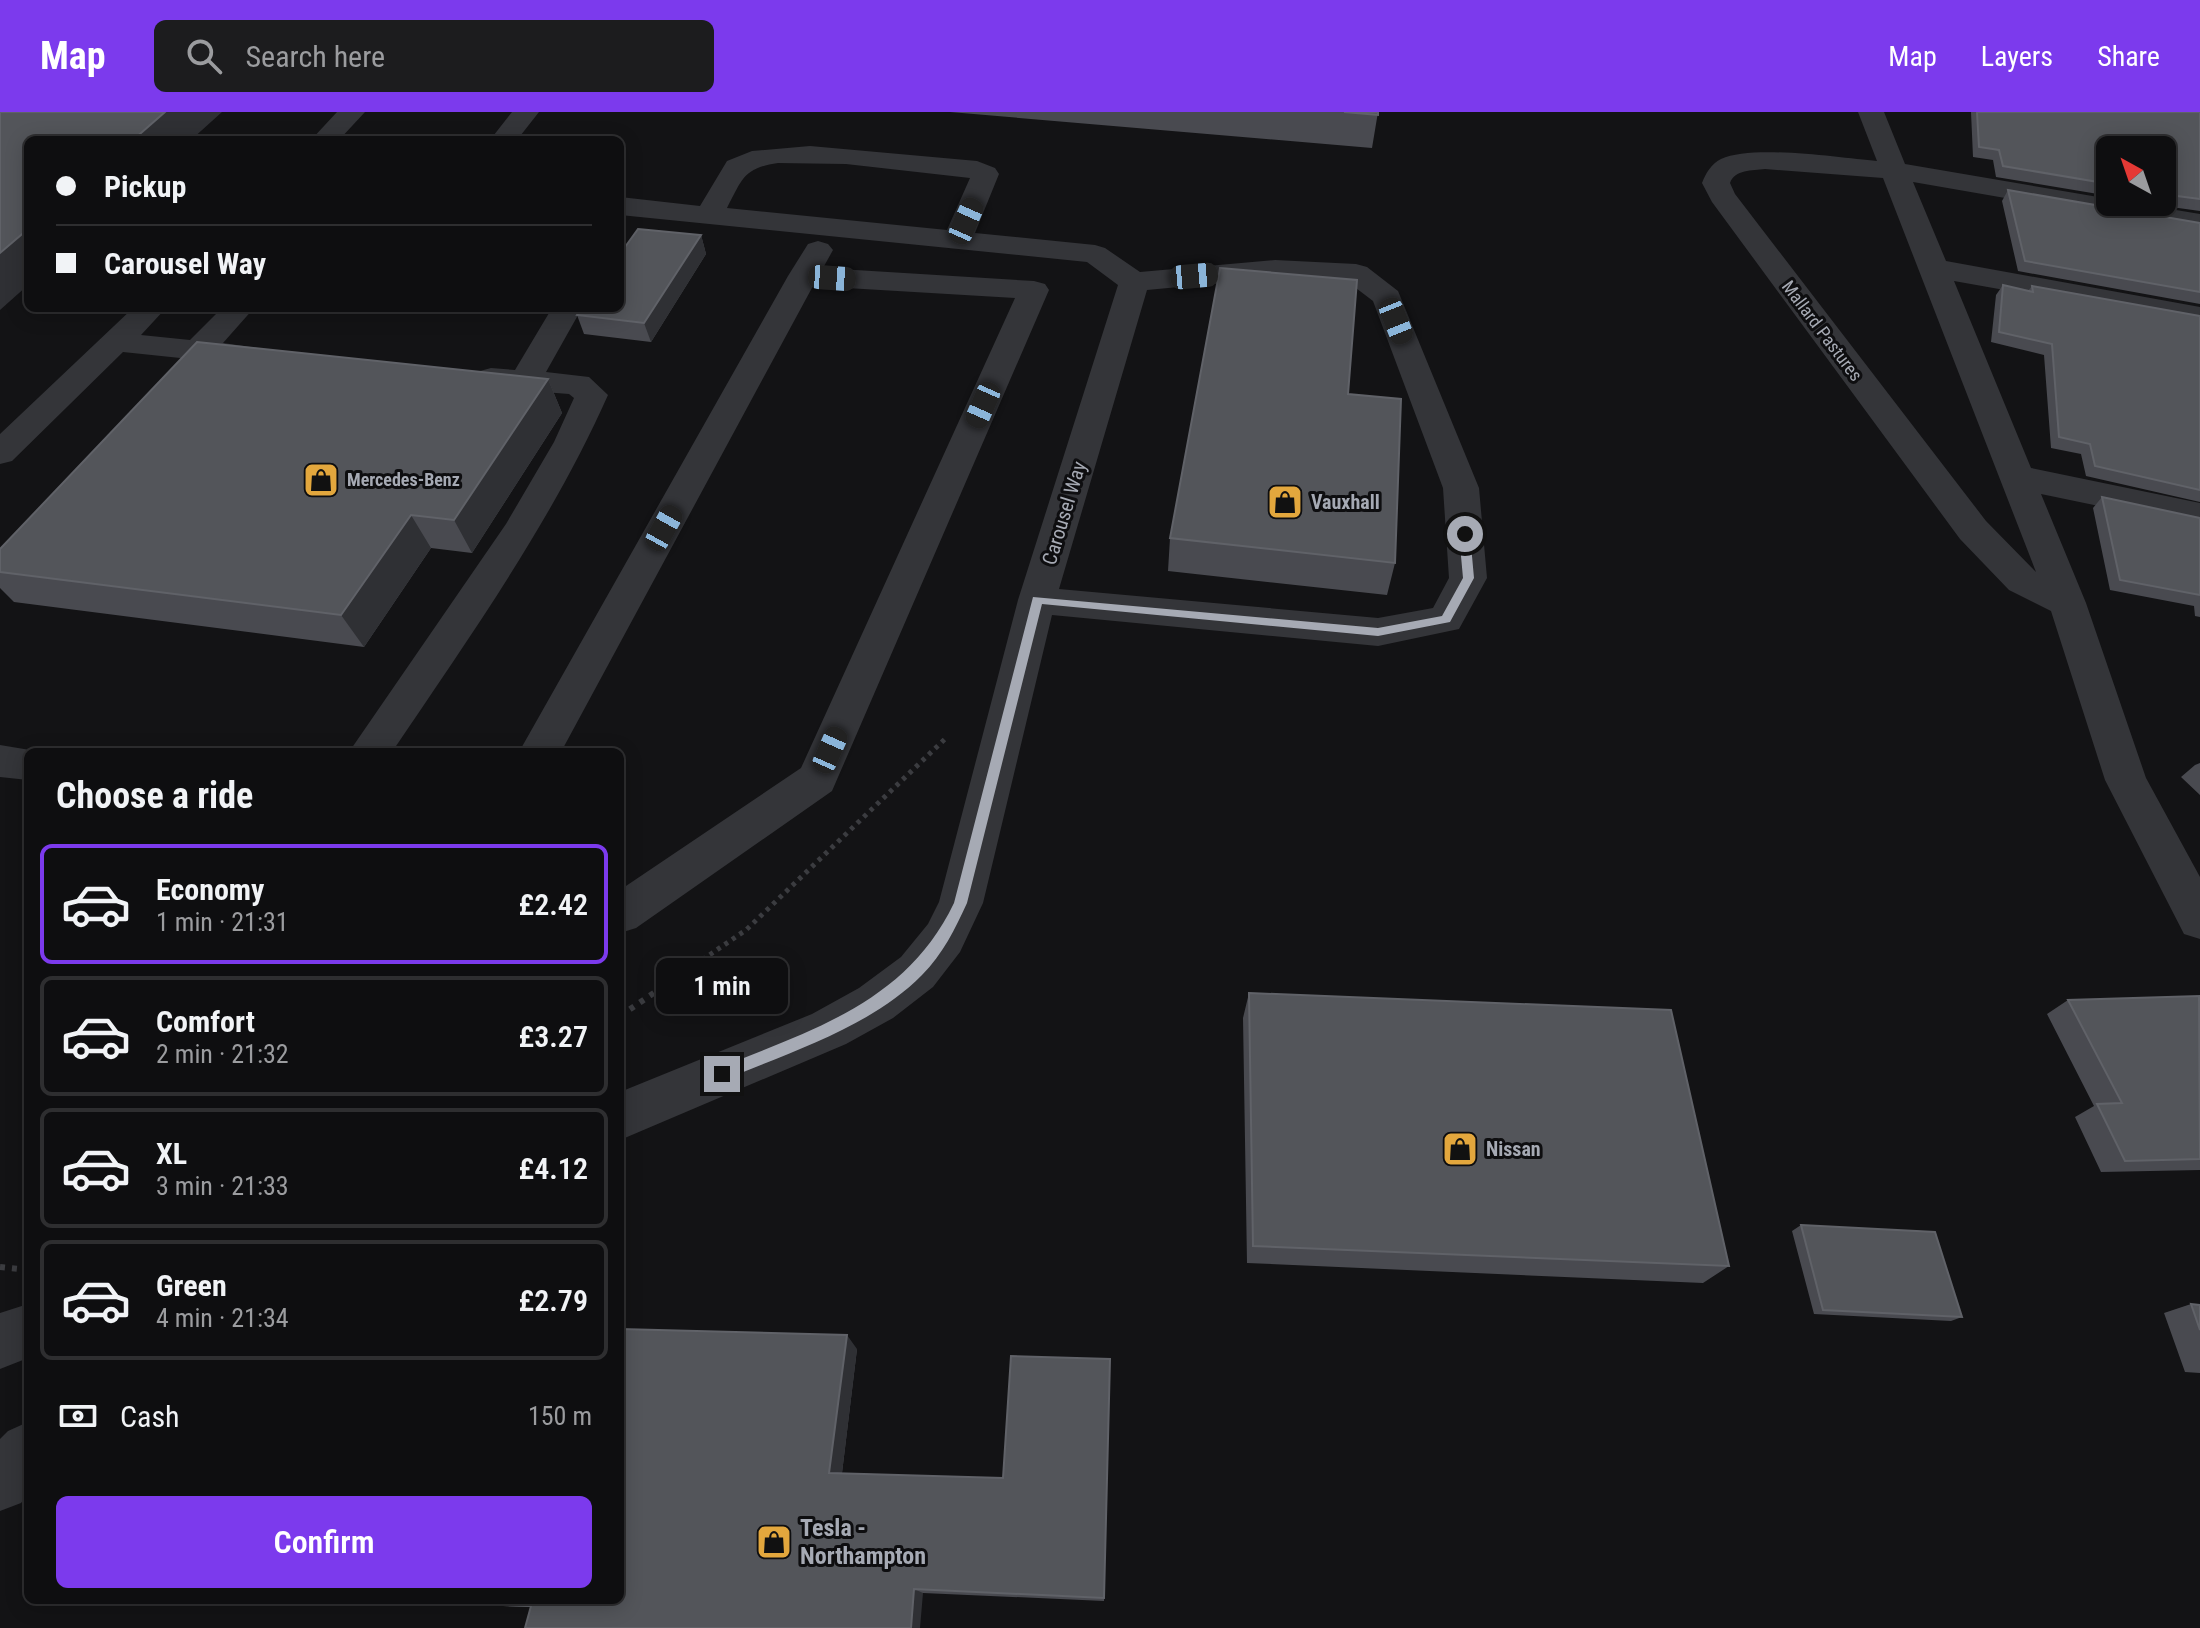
<!DOCTYPE html>
<html lang="en">
<head>
<meta charset="utf-8">
<style>
	:root { --surface:#0e0e10; --page:#1c1c1e; --text:#f1f3f6; --muted:#9b9c9f; --line:#2e2e30; --accent:#7c3aed }
	body { margin:0; font-family:"Roboto Condensed",sans-serif; background:var(--page); color:var(--text); height:100vh; display:flex; flex-direction:column; font-size:30px; white-space:nowrap }
	* { box-sizing:border-box; margin:0 }
	p { font-size:26px; color:var(--muted) }
	.icon { flex:none; width:44px; height:44px; fill:none; stroke:currentColor; stroke-width:2; stroke-linecap:round; stroke-linejoin:round }
	.map { position:relative; flex:1; overflow:hidden }
	.sheet { position:absolute; left:24px; top:636px; width:600px; height:856px; display:flex; flex-direction:column; background:var(--surface); border-radius:12px; box-shadow:0 4px 20px #0003,0 0 0 2px var(--line) }
	.sheet>* { flex:none }
	.guide { position:absolute; left:24px; top:24px; width:600px; height:176px; border-radius:12px; box-shadow:0 4px 20px #0003,0 0 0 2px var(--line); display:grid; align-content:center; height:176px; padding:0 32px; background:var(--surface) }
	.needle { width:52px; rotate:320deg }
	.buttons { position:absolute; left:2096px; top:24px; display:grid; gap:16px }
	.buttons a { display:grid; place-items:center; width:80px; height:80px; border-radius:12px; background:var(--surface); box-shadow:0 4px 20px #0003,0 0 0 2px var(--line); font-size:40px }
	.end { position:absolute; width:36px; height:36px; margin:-18px; border:10px solid #a6aab4; background:#111; box-shadow:0 0 0 4px #111 }
	.from { border-radius:50% }
	.bubble { position:absolute; height:56px; border-radius:12px; background:var(--surface); box-shadow:0 4px 20px #0003,0 0 0 2px var(--line); font-size:26px; font-weight:600; line-height:56px; text-align:center }
	.car { position:absolute; width:24px; height:48px; margin:-24px -12px; border-radius:10px; box-shadow:0 0 6px 2px #0007; background:linear-gradient(#222 24%,#8ab4d8 0 40%,#222 0 76%,#8ab4d8 0 86%,#222 0) }
	.guide b { display:flex; align-items:center; gap:28px; height:76px; font-size:30px }
	.guide b+b { border-top:2px solid var(--line) }
	.guide i { width:20px; height:20px; background:var(--text) }
	ul { padding:0; list-style:none }
	li { display:flex; align-items:center; gap:24px; height:120px; margin:0 16px 12px; padding:0 16px; border:4px solid var(--line); border-radius:12px }
	li div { flex:1 }
	li b { display:block; font-size:30px }
	li em { font-style:normal; font-weight:600 }
	li.on { border-color:var(--accent) }
	li>.icon { width:72px; height:72px; stroke-width:1.5 }
	h2 { padding:0 32px; font-size:36px; line-height:96px }
	.pay { display:flex; align-items:center; gap:20px; height:88px; padding:0 32px; font-size:30px }
	.pay p { margin-inline-start:auto }
	.action { display:flex; gap:16px; margin-top:auto; padding:16px 32px }
	.action a { flex:1; height:92px; border-radius:12px; background:var(--accent); color:#fff; font-size:32px; font-weight:600; line-height:92px; text-align:center }
	header { display:flex; align-items:center; gap:48px; box-sizing:border-box; height:112px; padding:0 40px; background:var(--accent); color:#fff }
	header strong { font-size:38px }
	nav { display:flex; gap:44px; margin-inline-start:auto; font-size:28px }
	.search { width:560px; height:72px; background:var(--page); display:flex; align-items:center; gap:20px; box-sizing:border-box; padding:0 28px; border-radius:12px; color:var(--muted); font-size:30px }
	.map>svg:first-child { display:block }
</style>
</head>
<body>
<header>
<strong>Map</strong>
<div class="search"><svg class="icon" aria-label="search" viewBox="0 0 24 24"><circle cx="10" cy="10" r="6"/><path d="M15 15l6 6"/></svg>Search here</div>
<nav><a>Map</a><a>Layers</a><a>Share</a></nav>
</header>
<div class="map">
<svg width="2200" height="1516" viewBox="0 0 2200 1516">
	<rect width="100%" height="100%" fill="#131315"/>
	<g fill="none" stroke-linecap="round" stroke-linejoin="round">
		<path stroke="#3b3c40" stroke-width="5" stroke-dasharray="4 5" stroke-linecap="butt" d="M 680,863 L 746,818 L 947,625"/>
		<path stroke="#3b3c40" stroke-width="6" stroke-dasharray="5 7" stroke-linecap="butt" d="M 620,904 L 683,861
			M 0,1155 L 28,1158"/>
		<path fill="#343539" fill-rule="evenodd" d="M 337,0 L 365,0 L 339,28 L 311,28 Z
			M 512,0 L 539,0 L 517,28 L 490,28 Z
			M 1858,0 L 1884,0 L 1905,52 L 2110,87 L 2110,90 L 2128,90 L 2200,102 L 2200,120 L 1913,70 L 1946,149 L 2200,195 L 2200,213 L 1954,169 L 2031,356 L 2200,391 L 2200,415 L 2041,382 L 2086,491 L 2146,666 L 2200,765 L 2200,827 L 2184,822 L 2105,668 L 2051,499 L 2009,478 L 1960,427 L 1712,90 L 1702,71 C 1706,61 1711,52 1721,47 C 1753,32 1840,46 1877,49 ZM 1765,57 L 1883,66 L 2036,460 L 1986,409 L 1735,82 L 1730,71 C 1735,57 1752,59 1765,57 Z
			M 810,34 L 977,49 L 995,56 L 999,62 L 975,121 L 1095,133 L 1105,136 L 1140,160 L 1275,148 L 1356,152 L 1367,155 L 1398,179 L 1479,376 L 1487,466 L 1459,517 L 1378,534 L 1052,503 L 983,791 L 960,840 L 933,875 L 893,906 L 846,932 L 620,1028 L 620,980 L 812,902 L 859,876 L 901,845 L 928,812 L 939,790 L 1018,488 L 1118,173 L 1087,150 L 620,103 L 620,85 L 700,94 L 727,49 L 752,39 ZM 778,51 L 846,52 L 970,66 L 947,118 L 727,96 C 742,68 743,56 778,51 ZM 1275,166 L 1348,170 L 1373,189 L 1443,376 L 1449,466 L 1433,496 L 1378,506 L 1059,477 L 1147,178 Z
			M 818,129 L 828,132 L 833,138 L 823,156 L 1034,169 L 1045,172 L 1049,178 L 832,679 L 636,816 L 620,821 L 620,778 L 801,656 L 1015,186 L 813,174 L 561,640 L 519,640 L 788,164 L 808,132 Z
			M 133,196 L 166,196 L 141,223 L 190,228 L 222,196 L 254,196 L 223,231 L 258,236 L 263,243 L 258,250 L 247,253 L 123,240 L 12,349 L 0,352 L 0,322 Z
			M 552,196 L 582,196 L 546,260 L 589,265 L 608,283 C 551,411 470,524 392,640 L 349,640 L 506,412 L 554,330 L 574,286 L 569,282 L 491,276 L 480,273 L 475,266 L 480,259 L 491,256 L 515,258 Z
			M 0,633 L 42,640 L 28,640 L 28,668 L 0,665 Z
			M 28,1192 L 28,1246 L 0,1257 L 0,1201 Z
			M 28,1310 L 28,1382 L 21,1391 L 0,1399 L 0,1327 L 8,1319 Z"/>
	</g>
	<path fill="#494a50" d="M 950,0 L 1378,0 L 1372,36 Z
		M 1971,0 L 2200,0 L 2200,99 L 2135,90 L 2162,90 L 2162,38 L 2110,38 L 2110,84 L 1996,65 L 1993,48 L 1973,45 Z
		M 2008,78 L 2200,111 L 2200,192 L 2018,159 L 2002,89 Z
		M 701,123 L 706,142 L 651,230 L 584,222 L 577,203 Z
		M 2003,173 L 2028,179 L 2032,174 L 2200,204 L 2200,390 L 2086,364 L 2081,342 L 2051,336 L 2044,243 L 1991,230 L 1996,183 Z
		M 548,267 L 562,301 L 472,441 L 431,436 L 364,535 L 14,490 L 0,476 L 0,437 Z
		M 1348,282 L 1395,451 L 1387,483 L 1168,459 L 1170,426 Z
		M 2102,385 L 2200,406 L 2200,505 L 2195,504 L 2194,494 L 2110,478 L 2093,396 Z
		M 2200,651 L 2200,683 L 2181,665 L 2195,653 Z
		M 1249,881 L 1729,1154 L 1703,1171 L 1247,1151 L 1243,906 Z
		M 2200,885 L 2200,1058 L 2101,1060 L 2075,1005 L 2094,994 L 2047,902 L 2068,888 Z
		M 1801,1113 L 1962,1205 L 1951,1209 L 1814,1202 L 1792,1119 Z
		M 2191,1192 L 2200,1193 L 2200,1261 L 2185,1260 L 2164,1201 Z
		M 857,1237 L 842,1361 L 1003,1366 L 1110,1247 L 1104,1489 L 923,1481 L 530,1495 L 323,1488 L 620,1488 Z"/>
	<path fill="#2f3034" d="M 165,0 L 222,0 L 191,28 L 133,28 Z
		M 28,117 L 28,173 L 0,198 L 0,141 Z
		M 701,123 L 706,142 L 651,230 L 644,211 Z
		M 548,267 L 562,301 L 472,441 L 454,408 Z
		M 411,403 L 431,436 L 364,535 L 341,503 Z
		M 847,1223 L 857,1237 L 841,1369 L 829,1361 Z
		M 914,1477 L 923,1481 L 920,1516 L 911,1516 Z"/>
	<path fill="#53555a" stroke="#606268" stroke-width="2" d="M 0,0 L 165,0 L 133,28 L 28,28 L 28,117 L 0,141 Z
		M 1344,0 L 1378,0 L 1378,3 Z
		M 1977,0 L 2200,0 L 2200,87 L 2162,82 L 2162,38 L 2110,38 L 2110,72 L 2003,54 L 1999,38 L 1979,35 Z
		M 2008,78 L 2200,111 L 2200,180 L 2025,149 Z
		M 638,117 L 701,123 L 644,211 L 577,203 L 582,196 L 620,196 L 620,142 Z
		M 1220,156 L 1357,168 L 1348,282 L 1401,287 L 1395,451 L 1170,426 Z
		M 2003,173 L 2033,180 L 2032,174 L 2200,204 L 2200,378 L 2095,354 L 2090,332 L 2059,325 L 2052,232 L 1999,220 Z
		M 197,230 L 548,267 L 454,408 L 411,403 L 341,503 L 0,460 L 0,437 Z
		M 2102,385 L 2200,406 L 2200,483 L 2120,468 Z
		M 1249,881 L 1671,898 L 1729,1154 L 1253,1134 Z
		M 2199,884 L 2200,1047 L 2125,1049 L 2097,992 L 2122,991 L 2068,888 Z
		M 1801,1113 L 1935,1120 L 1962,1205 L 1823,1198 Z
		M 2191,1192 L 2200,1193 L 2200,1218 Z
		M 620,1217 L 847,1223 L 829,1361 L 1003,1366 L 1011,1244 L 1110,1247 L 1104,1486 L 914,1477 L 911,1516 L 525,1516 L 531,1494 L 371,1488 L 620,1488 Z"/>
	<path fill="#a6aab4" d="M 1465,419 L 1470,422 L 1474,466 L 1450,510 L 1378,524 L 1042,492 L 967,791 C 955,817 943,842 922,863 C 871,915 792,939 727,967 L 717,967 L 717,957 C 813,917 906,891 954,791 L 1033,485 L 1378,516 L 1442,504 L 1463,466 L 1459,422 Z"/>
	<defs>
		<symbol id="shop-square" viewBox="-11 -11 22 22"><rect x="-9" y="-9" width="18" height="18" rx="4" fill="#e3a73d" stroke="#0e0e10"/><path d="M-5-2.5h2.3a2.7 3.5 0 0 1 5.4 0H5L5.5 6h-11ZM-1.5-2.5h3a1.5 2.3 0 0 0-3 0Z" fill="#111"/></symbol>
	</defs>
	<g fill-rule="evenodd">
		<use href="#shop-square" x="301" y="348" width="40" height="40"/>
		<use href="#shop-square" x="1265" y="370" width="40" height="40"/>
		<use href="#shop-square" x="1440" y="1017" width="40" height="40"/>
		<use href="#shop-square" x="754" y="1410" width="40" height="40"/>
	</g>
	<g text-anchor="middle" stroke-width="6" stroke-linejoin="round" paint-order="stroke">
		<g font-size="18" fill="#a6aab4" stroke="#0e0e10">
			<text transform="translate(1822 219) rotate(53)" y="6">Mallard Pastures</text>
		</g>
		<g font-size="18" font-weight="bold" fill="#a6aab4" stroke="#0e0e10" text-anchor="start">
			<text x="347" y="374">Mercedes-Benz</text>
		</g>
		<g font-size="20" font-weight="bold" fill="#a6aab4" stroke="#0e0e10" text-anchor="start">
			<text x="1311" y="397">Vauxhall</text>
			<text x="1486" y="1044">Nissan</text>
		</g>
		<g font-size="20" fill="#a6aab4" stroke="#0e0e10">
			<text transform="translate(1064 401) rotate(-73)" y="7">Carousel Way</text>
		</g>
		<g font-size="24" font-weight="bold" fill="#a6aab4" stroke="#0e0e10" text-anchor="start">
			<text x="800" y="1424">Tesla -<tspan x="800" dy="28">Northampton</tspan></text>
		</g>
	</g>
</svg>
<div class="buttons">
<a><svg class="needle" viewBox="-14 -14 28 28"><path d="M0-13l5 13h-10z" fill="#e53935"/><path d="M0 13l5-13h-10z" fill="#9b9c9f"/></svg></a>
</div>
<i class="end from" style="left:1465px;top:422px"></i>
<i class="end" style="left:722px;top:962px"></i>
<div class="bubble" style="left:656px;top:846px;width:132px">1 min</div>
<i class="car" style="left:966px;top:109px;rotate:24deg"></i>
<i class="car" style="left:1194px;top:164px;rotate:85deg"></i>
<i class="car" style="left:832px;top:166px;rotate:94deg"></i>
<i class="car" style="left:1396px;top:209px;rotate:158deg"></i>
<i class="car" style="left:983px;top:293px;rotate:204deg"></i>
<i class="car" style="left:664px;top:416px;rotate:29deg"></i>
<i class="car" style="left:830px;top:638px;rotate:24deg"></i>
<div class="guide">
<b><i class="from"></i>Pickup</b>
<b><i></i>Carousel Way</b>
</div>
<section class="sheet">
<h2>Choose a ride</h2>
<ul>
<li class="on"><svg class="icon" aria-label="car" viewBox="0 0 24 24"><path d="M5 17H2v-5l4-1 3-4h7l3 4 3 1v5h-3M9 17h6M6 11h13"/><circle cx="7" cy="17" r="2"/><circle cx="17" cy="17" r="2"/></svg><div><b>Economy</b><p>1 min · 21:31</p></div><em>£2.42</em></li>
<li><svg class="icon" aria-label="car" viewBox="0 0 24 24"><path d="M5 17H2v-5l4-1 3-4h7l3 4 3 1v5h-3M9 17h6M6 11h13"/><circle cx="7" cy="17" r="2"/><circle cx="17" cy="17" r="2"/></svg><div><b>Comfort</b><p>2 min · 21:32</p></div><em>£3.27</em></li>
<li><svg class="icon" aria-label="car" viewBox="0 0 24 24"><path d="M5 17H2v-5l4-1 3-4h7l3 4 3 1v5h-3M9 17h6M6 11h13"/><circle cx="7" cy="17" r="2"/><circle cx="17" cy="17" r="2"/></svg><div><b>XL</b><p>3 min · 21:33</p></div><em>£4.12</em></li>
<li><svg class="icon" aria-label="car" viewBox="0 0 24 24"><path d="M5 17H2v-5l4-1 3-4h7l3 4 3 1v5h-3M9 17h6M6 11h13"/><circle cx="7" cy="17" r="2"/><circle cx="17" cy="17" r="2"/></svg><div><b>Green</b><p>4 min · 21:34</p></div><em>£2.79</em></li>
</ul>
<div class="pay"><svg class="icon" aria-label="cash" viewBox="0 0 24 24"><path d="M3 7h18v10H3z"/><circle cx="12" cy="12" r="2"/></svg>Cash<p>150 m</p></div>
<div class="action"><a>Confirm</a></div>
</section>
</div>
</body>
</html>
